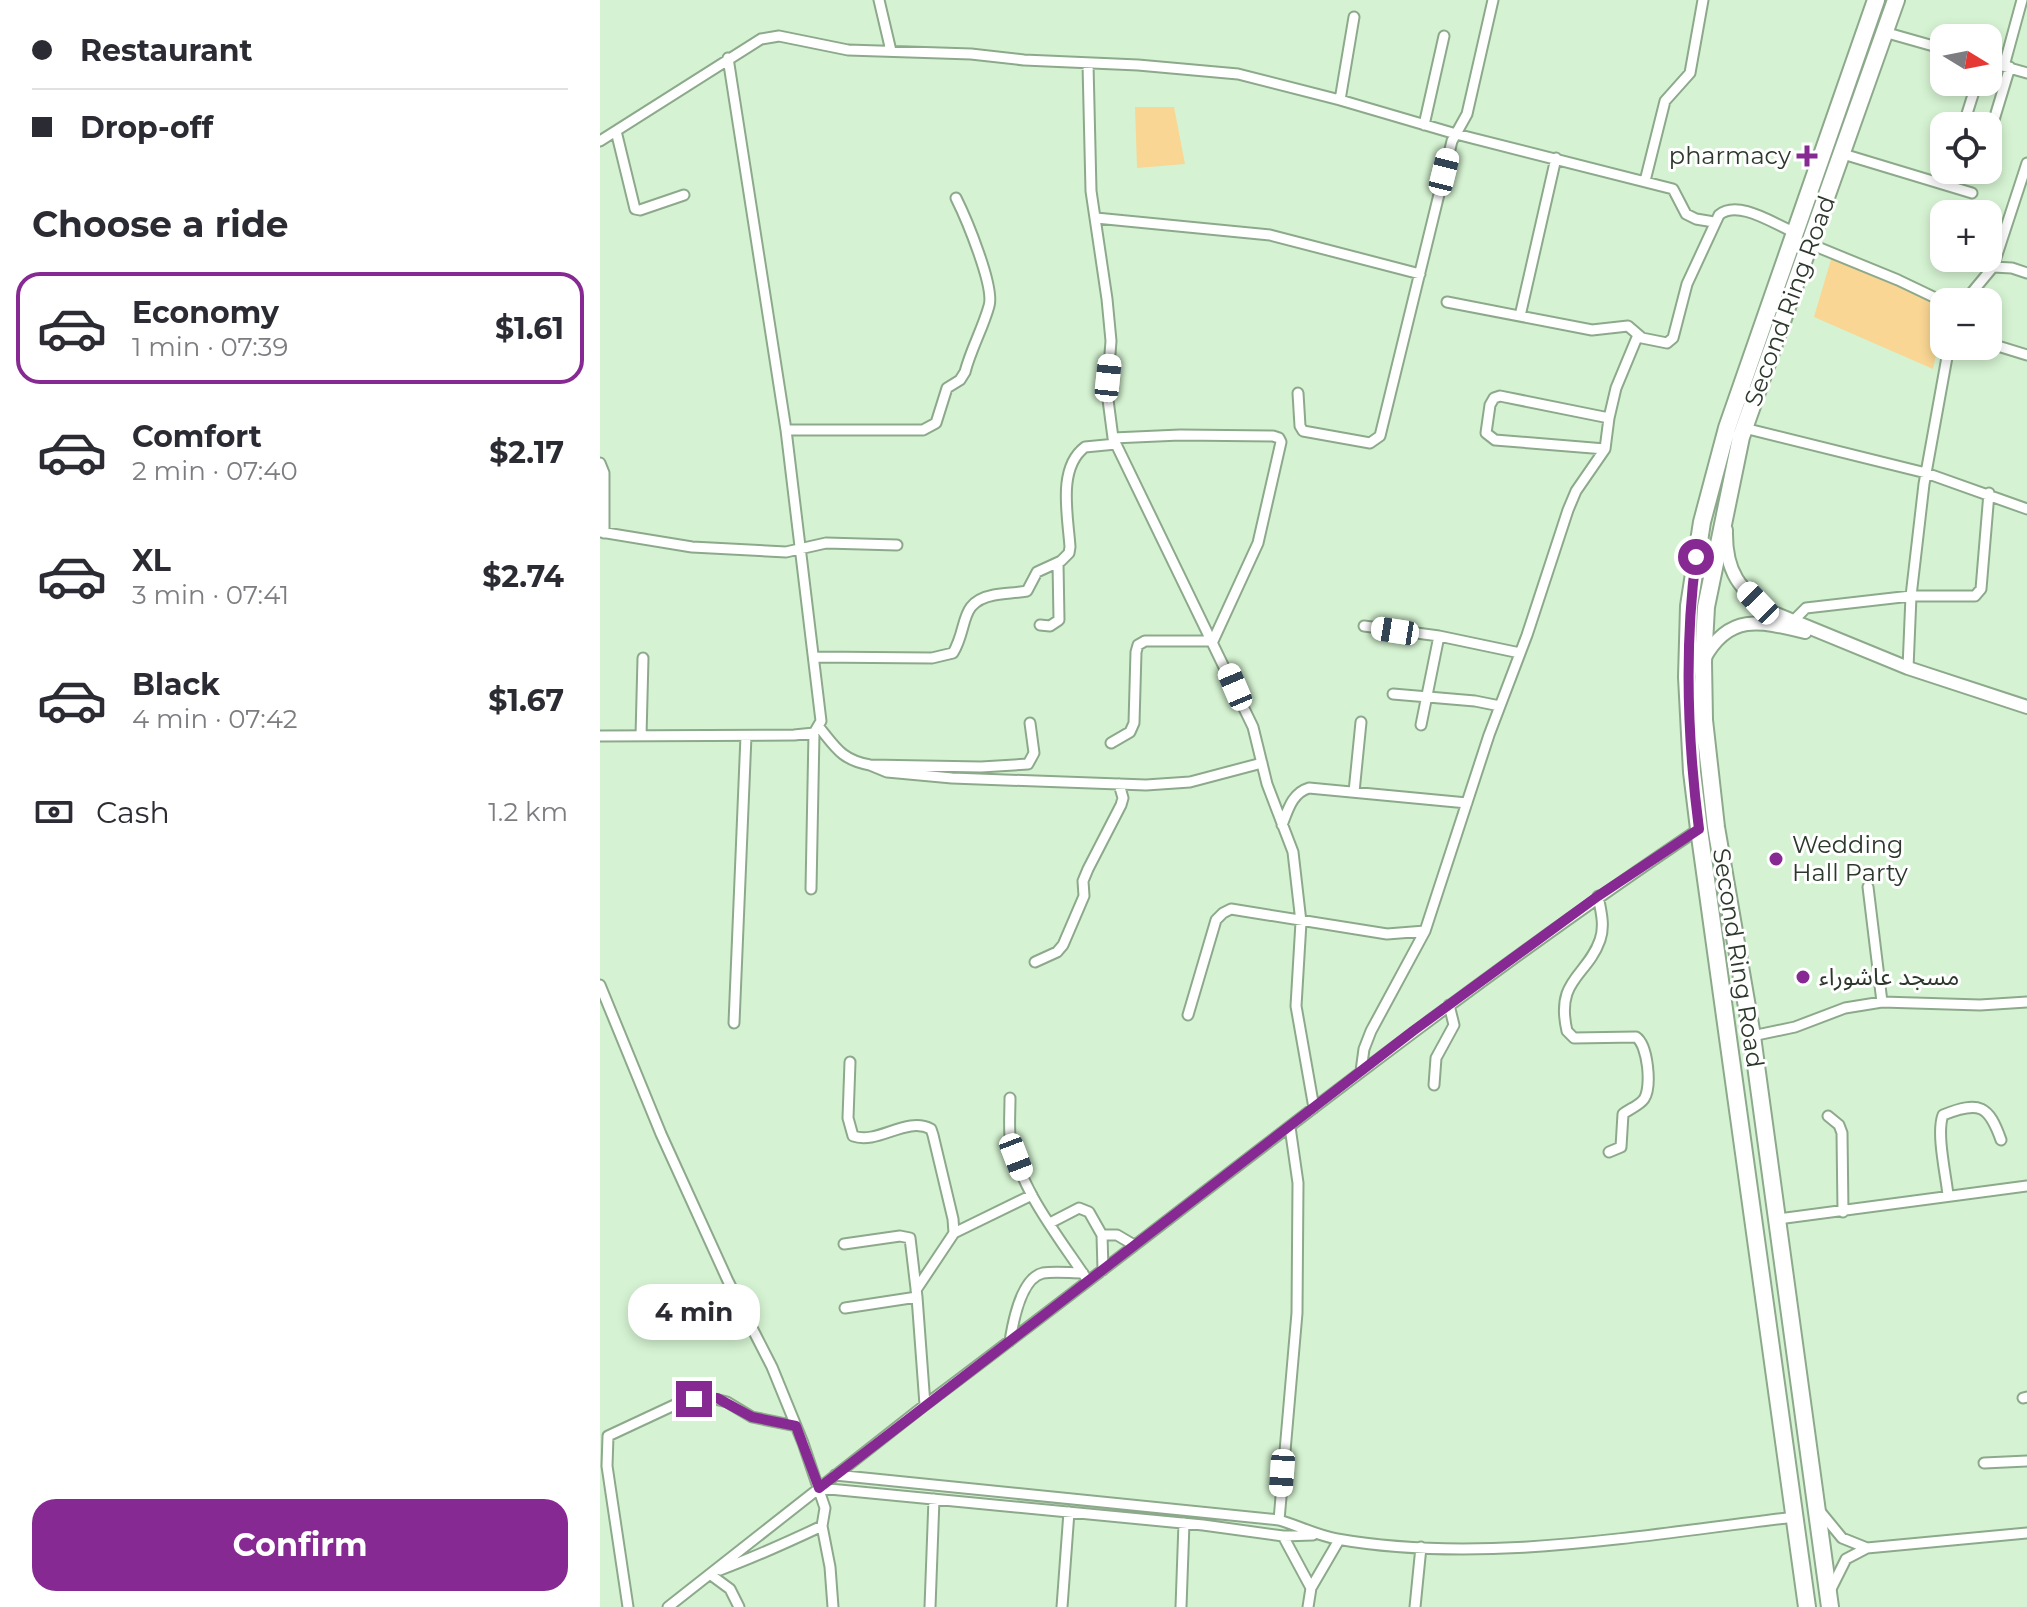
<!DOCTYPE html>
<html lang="en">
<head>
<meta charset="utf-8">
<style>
	:root { --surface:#fff; --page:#f7f7f7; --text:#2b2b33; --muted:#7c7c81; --line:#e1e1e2; --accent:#872993 }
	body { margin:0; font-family:Montserrat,"Noto Sans Arabic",sans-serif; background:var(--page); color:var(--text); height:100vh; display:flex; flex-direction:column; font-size:30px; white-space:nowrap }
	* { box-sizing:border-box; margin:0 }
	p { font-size:26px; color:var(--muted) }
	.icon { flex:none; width:44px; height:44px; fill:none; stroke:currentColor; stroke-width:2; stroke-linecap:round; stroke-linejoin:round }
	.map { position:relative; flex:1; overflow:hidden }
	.panel { display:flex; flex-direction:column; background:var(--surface); width:600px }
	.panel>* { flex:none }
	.banner { display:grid; align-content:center; height:176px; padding:0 32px; background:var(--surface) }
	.needle { width:52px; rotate:100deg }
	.buttons { position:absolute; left:1330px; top:24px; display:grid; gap:16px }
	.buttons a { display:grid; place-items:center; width:72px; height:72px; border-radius:16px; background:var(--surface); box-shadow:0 4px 12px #0003; font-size:40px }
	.end { position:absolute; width:36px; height:36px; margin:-18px; border:10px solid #872993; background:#fff; box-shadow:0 0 0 4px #fff }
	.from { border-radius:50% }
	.bubble { position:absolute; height:56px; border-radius:24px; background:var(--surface); box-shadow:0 4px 12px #0003; font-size:26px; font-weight:700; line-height:56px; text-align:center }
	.car { position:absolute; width:24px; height:48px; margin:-24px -12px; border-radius:10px; box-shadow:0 0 6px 2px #0007; background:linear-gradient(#fff 24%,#345 0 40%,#fff 0 76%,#345 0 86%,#fff 0) }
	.banner b { display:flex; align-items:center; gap:28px; height:76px; font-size:30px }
	.banner b+b { border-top:2px solid var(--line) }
	.banner i { width:20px; height:20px; background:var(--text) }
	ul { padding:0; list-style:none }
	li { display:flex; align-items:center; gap:24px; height:112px; margin:0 16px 12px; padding:0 16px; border:4px solid transparent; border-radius:24px }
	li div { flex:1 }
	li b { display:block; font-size:30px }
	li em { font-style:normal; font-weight:700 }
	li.on { border-color:var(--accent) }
	li>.icon { width:72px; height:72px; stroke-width:1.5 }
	h2 { padding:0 32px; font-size:36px; line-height:96px }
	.pay { display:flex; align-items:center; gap:20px; height:88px; padding:0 32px; font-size:30px }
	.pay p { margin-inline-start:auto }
	.action { display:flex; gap:16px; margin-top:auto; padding:16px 32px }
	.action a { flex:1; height:92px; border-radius:24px; background:var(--accent); color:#fff; font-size:32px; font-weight:700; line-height:92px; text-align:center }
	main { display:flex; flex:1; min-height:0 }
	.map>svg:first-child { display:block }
</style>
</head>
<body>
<main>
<section class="panel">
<div class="banner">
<b><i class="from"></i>Restaurant</b>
<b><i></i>Drop-off</b>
</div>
<h2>Choose a ride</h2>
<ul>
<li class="on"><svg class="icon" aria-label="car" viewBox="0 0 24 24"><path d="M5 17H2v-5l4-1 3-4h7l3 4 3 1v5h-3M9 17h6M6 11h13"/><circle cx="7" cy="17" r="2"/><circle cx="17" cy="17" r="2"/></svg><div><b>Economy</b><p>1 min · 07:39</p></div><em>$1.61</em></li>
<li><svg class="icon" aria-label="car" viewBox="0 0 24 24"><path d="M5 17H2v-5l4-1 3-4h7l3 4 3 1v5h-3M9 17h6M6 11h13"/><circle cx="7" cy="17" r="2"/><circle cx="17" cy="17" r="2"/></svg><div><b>Comfort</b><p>2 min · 07:40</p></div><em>$2.17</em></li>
<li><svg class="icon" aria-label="car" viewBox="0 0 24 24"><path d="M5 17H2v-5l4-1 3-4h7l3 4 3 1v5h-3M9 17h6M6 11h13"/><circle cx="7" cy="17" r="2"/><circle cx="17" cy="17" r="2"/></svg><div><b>XL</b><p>3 min · 07:41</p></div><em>$2.74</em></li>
<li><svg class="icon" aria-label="car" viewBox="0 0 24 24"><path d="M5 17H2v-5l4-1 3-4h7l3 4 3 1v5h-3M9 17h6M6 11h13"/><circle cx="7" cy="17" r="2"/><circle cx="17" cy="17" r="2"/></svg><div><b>Black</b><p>4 min · 07:42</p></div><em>$1.67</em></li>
</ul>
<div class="pay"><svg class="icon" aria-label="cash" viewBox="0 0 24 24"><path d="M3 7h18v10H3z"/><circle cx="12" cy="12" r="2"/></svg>Cash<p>1.2 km</p></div>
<div class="action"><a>Confirm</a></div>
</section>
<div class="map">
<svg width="1427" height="1607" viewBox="0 0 1427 1607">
	<rect width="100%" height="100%" fill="#d5f3d2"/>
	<path fill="#f9d693" d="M 535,107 L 574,107 L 585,164 L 537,168 Z
		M 1232,256 L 1343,304 L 1344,316 L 1333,369 L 1214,317 Z"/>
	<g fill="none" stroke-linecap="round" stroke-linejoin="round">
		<defs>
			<path id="street" d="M 279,0 L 291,51
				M 1284,32 L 1344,49
				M 1388,62 L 1427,73
				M 488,64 L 491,191 L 507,299 L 511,341 L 507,392 L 513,438 L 653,727 L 667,784 L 693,852 L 701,922 L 696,1006 L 714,1108
				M 1404,66 L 1422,0
				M 740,100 L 754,17
				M 1365,120 L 1377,82
				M 824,125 L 844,36
				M 16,131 L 35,209 L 40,210 L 84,195
				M 1390,133 L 1410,67
				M 0,141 L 161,39 L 179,36 L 248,50 L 371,54 L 424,60 L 538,65 L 638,74 L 740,100 L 856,134 L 1073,189 L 1086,214 L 1096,219 L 1114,222
				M 1243,154 L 1372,193
				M 1045,181 L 1065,101 L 1090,73 L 1103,0
				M 496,218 L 670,235 L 820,274
				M 1210,244 L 1298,280 L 1344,302
				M 1393,267 L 1427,163
				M 847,302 L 992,330 L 1028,326 L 1042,338 L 1067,343 L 1073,338 L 1087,284 L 1119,215 C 1138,199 1174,224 1194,232
				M 1364,302 L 1393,267 L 1412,268 L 1427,273
				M 920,316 L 956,158
				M 1388,343 L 1427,355
				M 698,393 L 700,426 L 703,431 L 770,443 L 780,436 L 852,141 L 867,114 L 893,0
				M 1144,428 L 1326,473 L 1427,509
				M 186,430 L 323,430 L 336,423 L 347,388 L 360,380 L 365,372 C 371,349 383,328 389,306 C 395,287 366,218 356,198
				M 1005,449 L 895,440 L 886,433 L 890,405 L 894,398 L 900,396 L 1009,418
				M 0,463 L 4,473 L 4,533
				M 0,532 L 92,547 L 186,552 L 226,543 L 297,545
				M 1193,621 L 1206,608 L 1311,596 L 1375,596 L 1381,589 L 1389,493
				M 440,625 L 450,626 L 459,620 L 458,563
				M 764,626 L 839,636 L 920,653
				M 214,657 L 332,658 L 353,653 C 369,626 358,602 394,595 C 405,593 416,593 427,591 L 437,572 L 461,561 L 469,553 L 470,547 C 468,516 457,468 485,447 L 516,444
				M 1308,668 L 1311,596 L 1324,484 L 1349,346
				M 793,694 L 875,701 L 900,706
				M 821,725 L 839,636
				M 219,727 C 236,748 242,760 270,765 L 381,767 L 428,764 L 434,753 L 430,723
				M 0,736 L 194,735 L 214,733 L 221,721 L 186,430 L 128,58
				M 41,736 L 43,658
				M 511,743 L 530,732 L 534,723 L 536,652 L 538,645 L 545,641 L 613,641 L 658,543 L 681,442 L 679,438 L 673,436 L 580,435 L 513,438
				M 270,765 L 287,772 L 352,778 L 546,785 L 590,782 L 662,763
				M 754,792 L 761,722
				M 682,825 C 688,810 692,793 709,788 L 867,803
				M 1268,887 L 1282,1002
				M 211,889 L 214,733
				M 998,896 C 1001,911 1005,926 1000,940 C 987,977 955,979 967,1031 L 974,1038 L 1036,1037 C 1048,1045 1052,1087 1044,1099 C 1039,1106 1029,1109 1023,1114 L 1021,1147 L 1009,1152
				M 435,962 L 457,952 L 463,945 L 484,896 L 483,881 L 488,869 L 521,805 L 523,798 L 519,784
				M 0,985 L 61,1134 L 128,1281 L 172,1367 L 203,1443 L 225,1508 L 222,1526 L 230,1567 L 233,1607
				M 588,1015 L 616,920 L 623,913 L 631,909 L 787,934 L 825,931
				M 134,1023 L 146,736
				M 1152,1036 L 1195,1027 L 1245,1008 L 1282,1002 L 1380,1005 L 1427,1002
				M 250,1062 L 248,1118 L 253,1136 C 278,1145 306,1116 331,1129 L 333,1135 L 353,1219 L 354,1233 L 316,1290
				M 761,1071 L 764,1049 L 771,1031 L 825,931 L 889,735 L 927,635 L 968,510 L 976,491 L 1005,449 L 1009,418 L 1016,388 L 1038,335
				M 834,1085 L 836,1058 L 854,1025 L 849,1005
				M 410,1098 C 410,1110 409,1124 410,1136 C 419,1189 459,1237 488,1281
				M 1228,1116 L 1239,1125 L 1242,1133 L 1243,1212
				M 1348,1195 C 1346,1175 1336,1133 1343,1115 C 1380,1100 1389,1106 1401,1140
				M 1178,1219 L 1427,1186
				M 450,1223 L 479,1208 L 489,1212 L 502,1235 L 503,1270
				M 354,1233 L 432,1195
				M 502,1235 L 517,1235 L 534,1245
				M 245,1308 L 317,1297
				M 410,1341 C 413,1322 421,1278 443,1273 C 455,1271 470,1273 483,1273
				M 1423,1398 L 1427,1397
				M 325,1405 C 583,1212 832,1008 1099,829
				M 1384,1463 L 1427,1461
				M 235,1475 L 679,1520 C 699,1526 716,1535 737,1539 C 885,1565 1047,1534 1195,1517
				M 219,1488 L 603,1525 L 683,1536 L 713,1535
				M 1219,1510 L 1242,1538 L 1267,1548 L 1427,1533
				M 679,1520 L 697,1313 L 698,1183 L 690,1127
				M 683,1536 L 711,1588
				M 120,1570 C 155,1557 188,1542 222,1526
				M 111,1575 L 130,1589 L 139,1607
				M 1230,1591 L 1246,1559 L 1267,1548
				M 28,1607 L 7,1466 L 8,1436 L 83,1401 L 107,1397 L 127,1402 L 152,1417 L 196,1426
				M 68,1607 L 325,1405 L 317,1297 L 310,1238 L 300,1236 L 244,1244
				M 330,1607 L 334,1499
				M 462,1607 L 469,1512
				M 581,1607 L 584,1523
				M 708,1607 L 711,1588 L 739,1540
				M 815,1607 L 821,1547"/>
			<path id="secondary" d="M 1126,530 C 1125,571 1139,591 1174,613 L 1308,668 L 1427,707
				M 1104,659 C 1129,613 1160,621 1205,632"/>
			<path id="highway" d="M 1207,1607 L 1099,829 L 1092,772 L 1087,677 L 1089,606 L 1102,522 L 1127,428 L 1276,0
				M 1230,1607 L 1152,1036 L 1116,827 L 1104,720 L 1103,662 L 1106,607 L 1141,437 L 1296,0"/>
		</defs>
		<use href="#street" stroke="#8da98b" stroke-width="13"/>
		<use href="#secondary" stroke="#8da98b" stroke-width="16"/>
		<use href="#highway" stroke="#8da98b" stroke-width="20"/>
		<use href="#street" stroke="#fff" stroke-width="9"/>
		<use href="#secondary" stroke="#fff" stroke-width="12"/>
		<use href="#highway" stroke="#fff" stroke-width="16"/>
	</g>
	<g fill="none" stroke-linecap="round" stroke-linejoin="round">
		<path stroke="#872993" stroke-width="10" d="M 94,1399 L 117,1398 L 152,1417 L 196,1426 L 219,1488 L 813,1031 L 998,896 L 1099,829 C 1087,737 1084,649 1096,557"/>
	</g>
	<g fill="#872993" stroke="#fff" stroke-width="3">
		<path d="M1203 144h8v8h8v8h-8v8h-8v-8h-8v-8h8z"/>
		<circle cx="1176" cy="859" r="8"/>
		<circle cx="1203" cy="977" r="8"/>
	</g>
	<g text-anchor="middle" stroke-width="6" stroke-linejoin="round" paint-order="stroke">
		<g font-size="24" fill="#2c382b" stroke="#fff" text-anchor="start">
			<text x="1191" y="164" text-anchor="end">pharmacy</text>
			<text x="1192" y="853">Wedding<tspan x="1192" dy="28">Hall Party</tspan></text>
			<text x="1219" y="985">مسجد عاشوراء</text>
		</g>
		<g font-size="24" fill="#2c382b" stroke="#fff">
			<text transform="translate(1190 301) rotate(-70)" y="8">Second Ring Road</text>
			<text transform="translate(1138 958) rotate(81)" y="8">Second Ring Road</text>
		</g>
	</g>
</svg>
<div class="buttons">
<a><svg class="needle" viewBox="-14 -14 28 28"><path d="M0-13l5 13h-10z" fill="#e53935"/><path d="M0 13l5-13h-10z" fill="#7c7c81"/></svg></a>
<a><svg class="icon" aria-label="locate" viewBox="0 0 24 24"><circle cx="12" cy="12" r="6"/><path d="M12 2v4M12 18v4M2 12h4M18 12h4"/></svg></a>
<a>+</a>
<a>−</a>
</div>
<i class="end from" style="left:1096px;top:557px"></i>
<i class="end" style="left:94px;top:1399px"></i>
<div class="bubble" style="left:28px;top:1284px;width:132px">4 min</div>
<i class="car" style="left:844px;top:172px;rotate:14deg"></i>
<i class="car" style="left:508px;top:378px;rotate:6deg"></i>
<i class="car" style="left:1158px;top:603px;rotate:316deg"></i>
<i class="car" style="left:795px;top:631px;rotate:279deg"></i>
<i class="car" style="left:635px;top:687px;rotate:337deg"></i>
<i class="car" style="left:416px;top:1157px;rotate:159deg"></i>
<i class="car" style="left:682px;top:1473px;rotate:184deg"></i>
</div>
</main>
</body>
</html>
